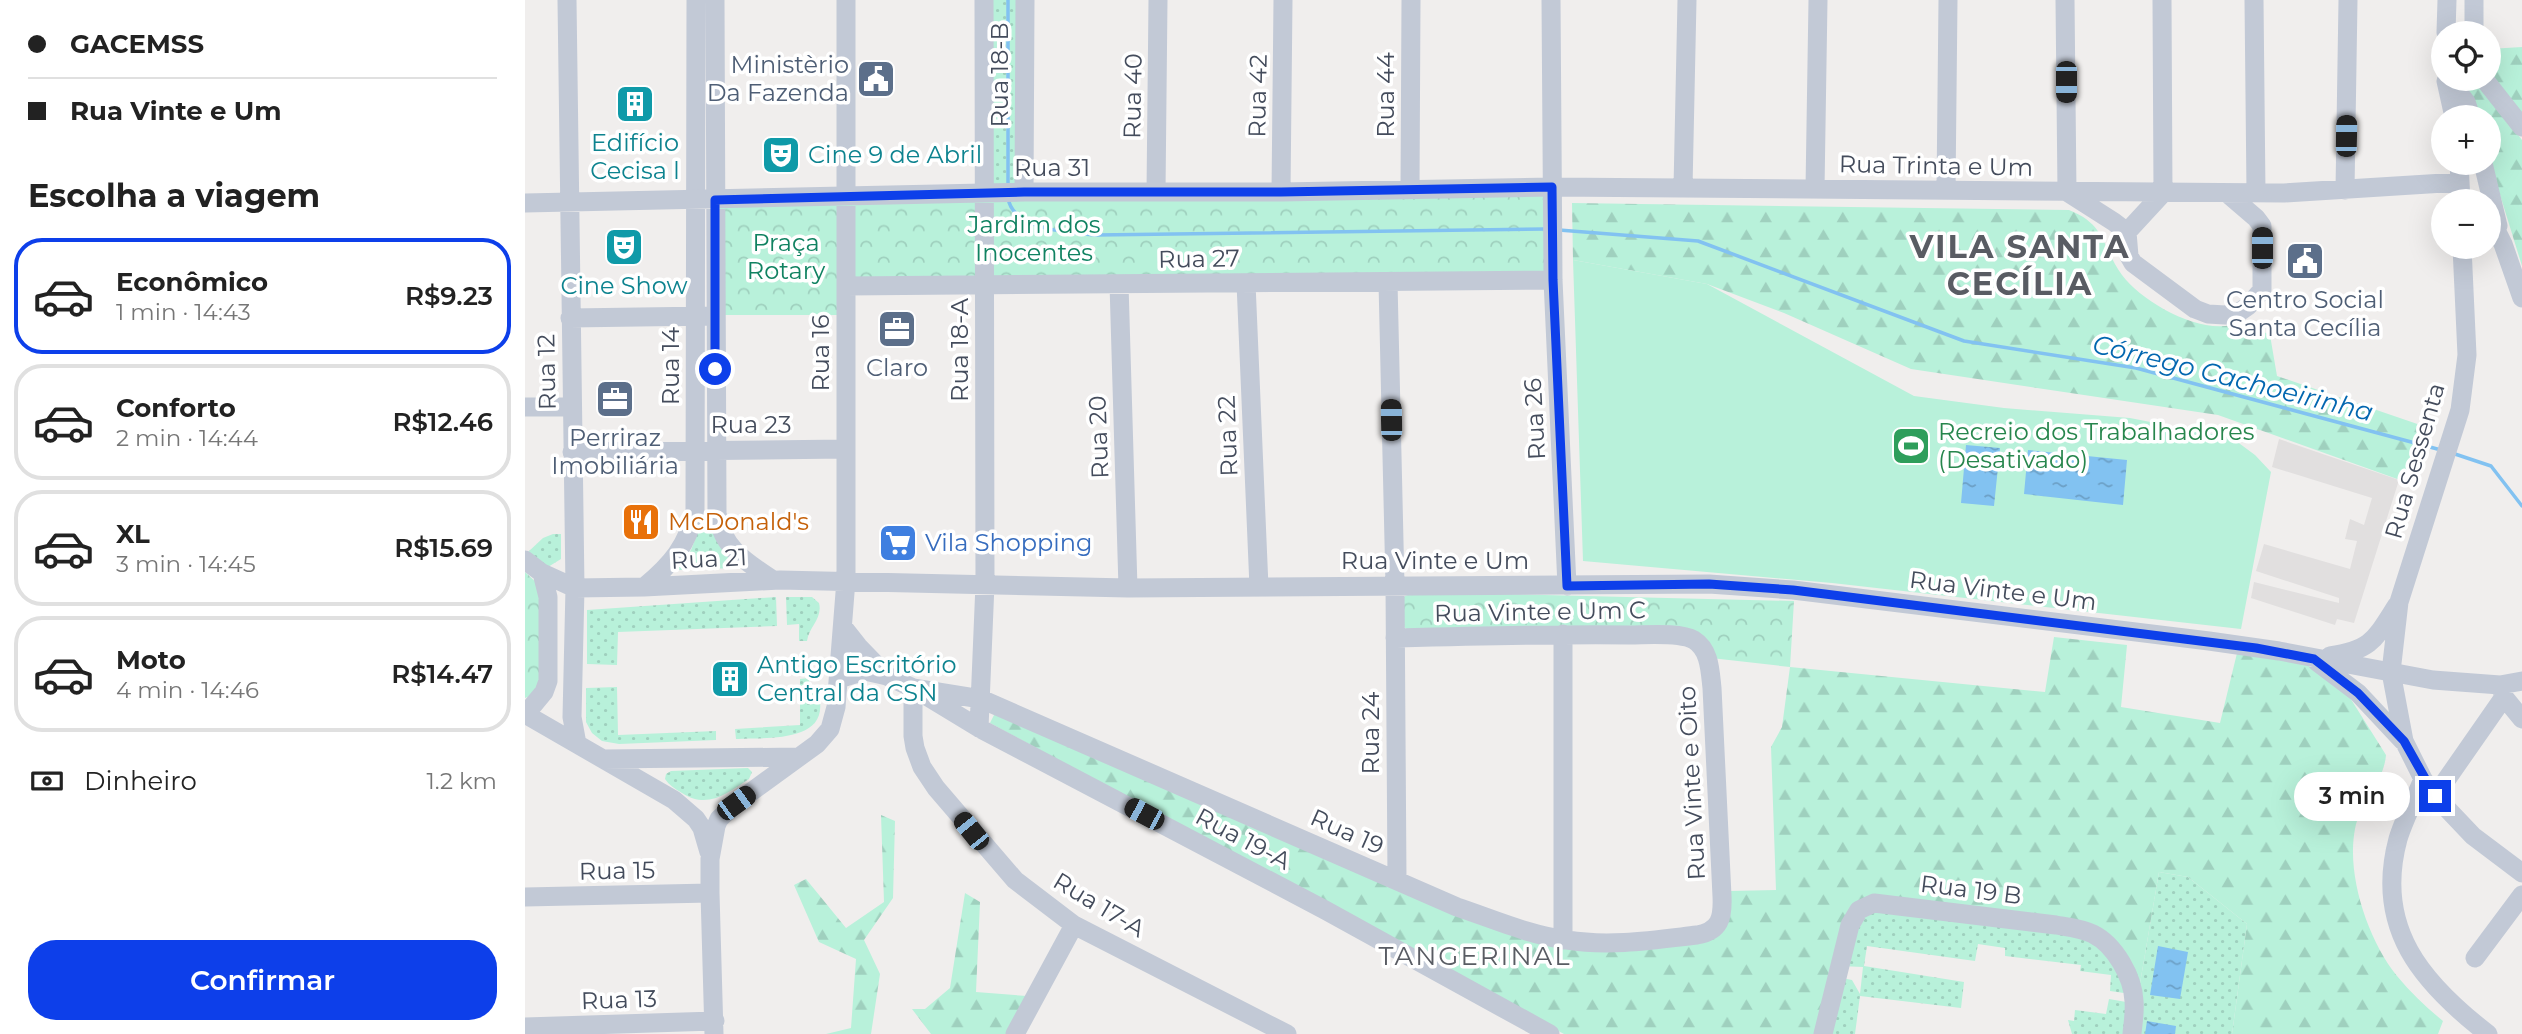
<!DOCTYPE html>
<html lang="pt">
<head>
<meta charset="utf-8">
<style>
	:root { --surface:#fff; --page:#f6f6f6; --text:#222; --muted:#767676; --line:#e0e0e0; --accent:#0d3fea }
	body { margin:0; font-family:Montserrat,sans-serif; background:var(--page); color:var(--text); height:100vh; display:flex; flex-direction:column; font-size:26px; white-space:nowrap }
	* { box-sizing:border-box; margin:0 }
	p { font-size:23px; color:var(--muted) }
	.icon { flex:none; width:38px; height:38px; fill:none; stroke:currentColor; stroke-width:2; stroke-linecap:round; stroke-linejoin:round }
	.map { position:relative; flex:1; overflow:hidden }
	.side { display:flex; flex-direction:column; background:var(--surface); width:525px }
	.side>* { flex:none }
	.guide { display:grid; align-content:center; height:154px; padding:0 28px; background:var(--surface) }
	.fabs { position:absolute; left:1906px; top:21px; display:grid; gap:14px }
	.fabs a { display:grid; place-items:center; width:70px; height:70px; border-radius:50%; background:var(--surface); box-shadow:0 7px 28px #0002; font-size:35px }
	.end { position:absolute; width:32px; height:32px; margin:-16px; border:9px solid #0d3fea; background:#fff; box-shadow:0 0 0 4px #fff }
	.from { border-radius:50% }
	.bubble { position:absolute; height:49px; border-radius:24px; background:var(--surface); box-shadow:0 7px 28px #0002; font-size:23px; font-weight:600; line-height:49px; text-align:center }
	.car { position:absolute; width:21px; height:42px; margin:-21px -10px; border-radius:9px; box-shadow:0 0 5px 2px #0007; background:linear-gradient(#222 24%,#8ab4d8 0 40%,#222 0 76%,#8ab4d8 0 86%,#222 0) }
	.guide b { display:flex; align-items:center; gap:24px; height:66px; font-size:26px }
	.guide b+b { border-top:2px solid var(--line) }
	.guide i { width:18px; height:18px; background:var(--text) }
	ul { padding:0; list-style:none }
	li { display:flex; align-items:center; gap:21px; height:116px; margin:0 14px 10px; padding:0 14px; border:4px solid var(--line); border-radius:28px }
	li div { flex:1 }
	li b { display:block; font-size:26px }
	li em { font-style:normal; font-weight:600 }
	li.selected { border-color:var(--accent) }
	li>.icon { width:63px; height:63px; stroke-width:1.5 }
	h2 { padding:0 28px; font-size:32px; line-height:84px }
	.pay { display:flex; align-items:center; gap:18px; height:77px; padding:0 28px; font-size:26px }
	.pay p { margin-inline-start:auto }
	.button { display:flex; gap:14px; margin-top:auto; padding:14px 28px }
	.button a { flex:1; height:80px; border-radius:28px; background:var(--accent); color:#fff; font-size:28px; font-weight:600; line-height:80px; text-align:center }
	main { display:flex; flex:1; min-height:0 }
	.map>svg:first-child { display:block }
</style>
</head>
<body>
<main>
<section class="side">
<div class="guide">
<b><i class="from"></i>GACEMSS</b>
<b><i></i>Rua Vinte e Um</b>
</div>
<h2>Escolha a viagem</h2>
<ul>
<li class="selected"><svg class="icon" aria-label="car" viewBox="0 0 24 24"><path d="M5 17H2v-5l4-1 3-4h7l3 4 3 1v5h-3M9 17h6M6 11h13"/><circle cx="7" cy="17" r="2"/><circle cx="17" cy="17" r="2"/></svg><div><b>Econômico</b><p>1 min · 14:43</p></div><em>R$9.23</em></li>
<li><svg class="icon" aria-label="car" viewBox="0 0 24 24"><path d="M5 17H2v-5l4-1 3-4h7l3 4 3 1v5h-3M9 17h6M6 11h13"/><circle cx="7" cy="17" r="2"/><circle cx="17" cy="17" r="2"/></svg><div><b>Conforto</b><p>2 min · 14:44</p></div><em>R$12.46</em></li>
<li><svg class="icon" aria-label="car" viewBox="0 0 24 24"><path d="M5 17H2v-5l4-1 3-4h7l3 4 3 1v5h-3M9 17h6M6 11h13"/><circle cx="7" cy="17" r="2"/><circle cx="17" cy="17" r="2"/></svg><div><b>XL</b><p>3 min · 14:45</p></div><em>R$15.69</em></li>
<li><svg class="icon" aria-label="car" viewBox="0 0 24 24"><path d="M5 17H2v-5l4-1 3-4h7l3 4 3 1v5h-3M9 17h6M6 11h13"/><circle cx="7" cy="17" r="2"/><circle cx="17" cy="17" r="2"/></svg><div><b>Moto</b><p>4 min · 14:46</p></div><em>R$14.47</em></li>
</ul>
<div class="pay"><svg class="icon" aria-label="cash" viewBox="0 0 24 24"><path d="M3 7h18v10H3z"/><circle cx="12" cy="12" r="2"/></svg>Dinheiro<p>1.2 km</p></div>
<div class="button"><a>Confirmar</a></div>
</section>
<div class="map">
<svg width="1997" height="1034" viewBox="0 0 1997 1034">
	<defs>
		<pattern id="grass-dots" width="8" height="8" patternUnits="userSpaceOnUse" patternTransform="scale(1.75)"><rect width="8" height="8" fill="#b8f1da"/><path d="M2 2h.1M6 6h.1" fill="none" stroke="#9fd0be" stroke-width="1.8" stroke-linecap="round"/></pattern>
		<pattern id="forest-firs" width="22" height="20" patternUnits="userSpaceOnUse" patternTransform="scale(1.75)"><rect width="22" height="20" fill="#b8f1da"/><path d="M5 1l3.5 6h-7zM16 11l3.5 6h-7z" fill="#9fd0be"/></pattern>
		<pattern id="park-crowns" width="20" height="18" patternUnits="userSpaceOnUse" patternTransform="scale(1.75)"><rect width="20" height="18" fill="#b8f1da"/><path d="M2 6a3 3 0 1 1 6 0M12 15a3 3 0 1 1 6 0" fill="none" stroke="#9fd0be"/></pattern>
		<pattern id="water-ripples" width="26" height="14" patternUnits="userSpaceOnUse" patternTransform="scale(1.75)"><rect width="26" height="14" fill="#82c2f1"/><path d="M2 4q2-2 4 0t4 0M15 11q2-2 4 0t4 0" fill="none" stroke="#6ca0c6"/></pattern>
	</defs>
	<rect width="100%" height="100%" fill="#f0eeed"/>
	<path fill="#e1dfdf" d="M 1754,439 L 1874,480 L 1829,623 L 1812,619 L 1810,625 L 1726,598 L 1729,582 L 1814,603 L 1814,598 L 1731,571 L 1739,544 L 1825,569 L 1832,541 L 1820,539 L 1825,519 L 1839,525 L 1847,498 L 1747,467 Z"/>
	<path fill="url(#grass-dots)" d="M 459,0 L 500,0 L 499,192 L 458,193 Z
		M 181,517 L 185,519 L 211,565 L 208,568 L 154,570 L 153,566 L 166,550 L 177,521 Z
		M 28,534 L 36,534 L 36,559 L 23,567 L 3,552 L 18,538 Z
		M 251,597 L 252,626 L 93,632 L 92,665 L 62,664 L 62,610 Z
		M 261,597 L 287,597 L 294,603 C 298,618 284,627 282,641 L 274,641 L 274,624 L 262,625 Z
		M 283,678 C 286,687 294,693 295,702 C 300,744 236,737 211,739 L 210,729 L 275,725 L 275,679 Z
		M 92,687 L 93,735 L 191,731 L 191,740 L 94,744 L 77,741 L 67,733 L 61,722 L 61,688 Z
		M 223,768 L 227,772 L 224,779 C 202,793 183,810 157,793 C 150,789 144,785 140,779 L 141,774 L 146,771 Z
		M 1634,872 L 1663,877 L 1722,924 L 1707,1034 L 1609,1034 L 1612,1001 Z
		M 1338,910 L 1571,937 L 1606,994 L 1585,991 L 1586,975 L 1555,971 L 1556,965 L 1480,956 L 1480,948 L 1453,944 L 1450,961 L 1342,946 L 1339,966 L 1439,982 L 1436,1008 L 1335,996 L 1330,1034 L 1299,1034 L 1312,977 L 1327,980 L 1335,994 L 1338,967 L 1315,966 Z
		M 1584,999 L 1607,1003 L 1605,1034 L 1547,1034 L 1543,1020 L 1549,1021 L 1550,1010 L 1581,1014 Z"/>
	<path fill="url(#forest-firs)" d="M 1997,47 L 1997,118 L 1964,74 L 1964,49 Z
		M 1941,79 L 1953,79 L 1997,140 L 1997,266 L 1964,159 L 1964,117 L 1951,117 Z
		M 1047,203 L 1544,210 C 1582,225 1577,248 1597,275 C 1619,304 1683,340 1717,321 L 1745,335 L 1752,376 L 1907,429 L 1889,485 L 1693,415 L 1386,369 L 1259,313 L 1182,284 L 1048,260 Z
		M 1529,637 L 1602,645 L 1596,707 L 1695,723 L 1713,649 L 1774,659 L 1822,693 L 1861,755 C 1859,782 1835,802 1830,829 C 1821,875 1843,940 1872,976 C 1886,993 1902,1008 1918,1021 L 1913,1034 L 1707,1034 L 1722,924 L 1663,877 L 1634,872 L 1612,1001 L 1576,930 L 1344,898 L 1290,1034 L 1039,1034 L 465,723 L 469,715 L 474,714 L 983,930 L 1172,943 L 1204,891 L 1251,890 L 1246,747 L 1257,727 L 1265,667 L 1520,692 Z
		M 356,815 L 370,821 L 368,898 L 339,940 L 355,974 L 346,1034 L 301,1034 L 326,1028 L 331,959 L 294,942 L 269,885 L 281,879 L 321,928 L 359,902 Z
		M 440,893 L 455,902 L 451,992 L 502,996 L 482,1034 L 406,1034 L 387,1009 L 400,1009 L 425,988 Z"/>
	<path fill="url(#park-crowns)" d="M 1027,187 L 1028,280 L 322,286 L 312,315 L 190,315 L 190,200 Z
		M 0,572 L 15,586 L 18,681 L 5,696 L 0,698 Z
		M 891,592 L 1269,601 L 1265,667 L 1186,658 L 1180,643 L 882,629 L 877,626 L 876,600 L 880,596 Z"/>
	<path fill="#b8f1da" d="M 1048,260 L 1182,284 L 1389,396 L 1479,408 L 1605,418 L 1707,438 L 1730,455 L 1746,472 L 1716,629 L 1307,583 L 1058,561 Z"/>
	<path fill="url(#water-ripples)" d="M 1441,445 L 1475,448 L 1469,506 L 1436,503 Z
		M 1503,450 L 1602,460 L 1598,505 L 1499,494 Z
		M 1633,946 L 1663,952 L 1655,999 L 1625,995 Z
		M 1622,1021 L 1651,1026 L 1650,1034 L 1620,1034 Z"/>
	<g fill="none" stroke-linecap="round" stroke-linejoin="round">
		<path stroke="#82c2f1" stroke-width="3.5" d="M 483,0 L 483,186
			M 483,197 C 486,230 546,233 571,235 L 1020,229
			M 1034,230 L 1173,241 L 1439,341 L 1611,368 L 1916,450
			M 1927,453 L 1966,466 L 1997,506"/>
		<path stroke="#c2c9d6" stroke-width="19" d="M 42,0 L 50,588 L 47,717 L 52,744
			M 190,0 L 192,513 C 197,548 221,562 248,580
			M 1026,0 L 1028,280 L 1042,586
			M 1540,0 L 1542,192 L 1589,222 L 1602,232
			M 1637,0 L 1638,193 L 1602,232 L 1604,256 L 1608,263 L 1670,309 L 1683,314 L 1700,315 L 1713,313 L 1723,306 L 1737,290 L 1737,226 L 1731,218 L 1703,194
			M 1729,0 L 1731,192
			M 1921,33 L 1922,0
			M 1949,33 L 1949,0
			M 1923,79 L 1941,102 L 1946,117
			M 1959,79 L 1997,127
			M 1921,81 L 1929,117
			M 1934,163 L 1936,201
			M 1958,163 L 1973,226
			M 1158,188 L 1162,0
			M 885,189 L 886,0
			M 1290,189 L 1293,0
			M 1421,190 L 1423,0
			M 1820,190 L 1823,0
			M 499,192 L 500,0
			M 631,192 L 633,0
			M 756,192 L 758,0
			M 0,203 L 499,192 L 756,192 L 1027,187 L 1759,193 L 1935,182
			M 1964,216 L 1978,244 L 1997,298
			M 1937,247 L 1942,355 L 1935,410 L 1874,602 L 1866,672 L 1879,741 L 1898,779 L 1910,796 L 1948,836 L 1997,873
			M 863,282 L 870,585 L 872,880
			M 721,283 L 734,587
			M 594,284 L 603,588
			M 321,286 L 1028,280
			M 45,318 L 184,316
			M 0,407 L 47,407
			M 47,452 L 321,449
			M 0,560 L 17,573 L 50,588 L 119,587 L 255,580 L 603,588 L 1184,584 L 1268,590 L 1684,641 L 1754,651 L 1908,680 L 1975,685 L 1997,681
			M 119,587 C 146,565 163,545 170,510 L 171,0
			M 318,627 L 333,646 L 362,676
			M 1038,634 L 1038,940
			M 1805,656 C 1847,650 1850,639 1872,605
			M 1792,662 L 1833,693 L 1878,741
			M 314,679 L 340,671 L 362,676 L 388,688 L 456,699 L 932,907 C 968,919 1004,935 1042,940 C 1085,947 1129,940 1172,935 C 1195,931 1198,918 1197,896 L 1187,688 C 1185,671 1185,650 1169,640 C 1155,632 1122,635 1105,635 C 1027,634 949,636 870,638
			M 1975,685 L 1979,697 L 1997,719
			M 388,688 L 388,736 L 390,748 L 397,767 L 411,788 L 490,880 L 549,925 L 762,1034
			M 398,694 L 454,728 L 800,910 L 1025,1034
			M 0,714 L 149,800 L 171,819 L 177,828 L 184,852
			M 0,715 L 19,692 L 23,681 L 23,597 L 17,573
			M 454,728 L 460,584 L 459,0
			M 79,759 L 274,757
			M 1898,779 C 1890,799 1879,819 1873,839 C 1849,928 1897,983 1963,1034
			M 1910,796 L 1979,697
			M 0,897 L 185,893
			M 1950,958 L 1997,895
			M 0,1027 L 190,1021
			M 189,1034 L 185,893 L 185,859 L 191,826 L 194,819 L 211,803 L 292,744 L 305,729 L 311,707 L 321,580 L 321,0
			M 490,1034 L 549,925
			M 1298,1034 L 1325,925 L 1334,910 L 1349,903 L 1531,925 C 1543,927 1556,928 1568,934 C 1590,945 1608,977 1609,1001 C 1610,1012 1608,1023 1607,1034"/>
	</g>
	<g fill="none" stroke-linecap="round" stroke-linejoin="round">
		<path stroke="#0d3fea" stroke-width="9" d="M 190,369 L 190,200 L 499,192 L 756,192 L 1027,187 L 1028,280 L 1042,586 L 1184,584 L 1268,590 L 1731,648 L 1789,659 L 1833,693 L 1879,741 L 1910,796"/>
	</g>
	<defs>
		<symbol id="civic-square" viewBox="-11 -11 22 22"><rect x="-9" y="-9" width="18" height="18" rx="4" fill="#5c6f8a" stroke="#fff"/><path d="M-.6-6.5H3V-4.5H.6V-3L4-1V1h2V6H-6V1h2V-1L-.6-3ZM-1.2 2.5V6h2.4V2.5Z" fill="#fff"/></symbol>
		<symbol id="building-square" viewBox="-11 -11 22 22"><rect x="-9" y="-9" width="18" height="18" rx="4" fill="#0f9aa8" stroke="#fff"/><path d="M-4-6H4V6H1V3H-1V6H-4ZM-2.5-4.3h1.7v1.8h-1.7ZM.8-4.3h1.7v1.8H.8ZM-2.5-1h1.7V.8h-1.7ZM.8-1h1.7V.8H.8Z" fill="#fff"/></symbol>
		<symbol id="theatre-square" viewBox="-11 -11 22 22"><rect x="-9" y="-9" width="18" height="18" rx="4" fill="#0f9aa8" stroke="#fff"/><path d="M-5-5.5Q0-4 5-5.5V0Q5 5 0 6Q-5 5-5 0ZM-3.3-2.5H-1v1.5H-3.3ZM1-2.5H3.3v1.5H1ZM-2.8 1Q0 5.5 2.8 1Z" fill="#fff"/></symbol>
		<symbol id="office-square" viewBox="-11 -11 22 22"><rect x="-9" y="-9" width="18" height="18" rx="4" fill="#5c6f8a" stroke="#fff"/><path d="M-6-3h4V-5.5h4V-3h4V5H-6ZM-1-4.5V-3h2v-1.5ZM-6 0V1H6V0Z" fill="#fff"/></symbol>
		<symbol id="stadium-square" viewBox="-11 -11 22 22"><rect x="-9" y="-9" width="18" height="18" rx="4" fill="#2e9e5b" stroke="#fff"/><path d="M0-5a6.5 5 0 1 0 0 10a6.5 5 0 1 0 0-10ZM-3.5-1.8h7v3.6h-7Z" fill="#fff"/></symbol>
		<symbol id="restaurant-square" viewBox="-11 -11 22 22"><rect x="-9" y="-9" width="18" height="18" rx="4" fill="#e8710a" stroke="#fff"/><path d="M-5-6h1v4h1v-4h1v4h1v-4h1v5L-1.5 .5V6h-2V.5L-5-1ZM5-6V6H3V1.5H1.5Q1.5-4 5-6Z" fill="#fff"/></symbol>
		<symbol id="supermarket-square" viewBox="-11 -11 22 22"><rect x="-9" y="-9" width="18" height="18" rx="4" fill="#3f7fe0" stroke="#fff"/><path d="M-6-5.5h2.5l.6 2H6L4.5 2H-2.5L-4.4-4H-6ZM-1.5 3.2a1.3 1.3 0 1 0 .1 0ZM3 3.2a1.3 1.3 0 1 0 .1 0Z" fill="#fff"/></symbol>
	</defs>
	<g fill-rule="evenodd">
		<use href="#civic-square" x="329" y="57" width="44" height="44"/>
		<use href="#building-square" x="88" y="82" width="44" height="44"/>
		<use href="#theatre-square" x="234" y="133" width="44" height="44"/>
		<use href="#theatre-square" x="77" y="225" width="44" height="44"/>
		<use href="#civic-square" x="1758" y="239" width="44" height="44"/>
		<use href="#office-square" x="350" y="307" width="44" height="44"/>
		<use href="#office-square" x="68" y="377" width="44" height="44"/>
		<use href="#stadium-square" x="1364" y="424" width="44" height="44"/>
		<use href="#restaurant-square" x="94" y="500" width="44" height="44"/>
		<use href="#supermarket-square" x="351" y="521" width="44" height="44"/>
		<use href="#building-square" x="183" y="657" width="44" height="44"/>
	</g>
	<g text-anchor="middle" stroke-width="7" stroke-linejoin="round" paint-order="stroke">
		<g font-size="24" fill="#4e5e75" stroke="#fff">
			<text x="324" y="73" text-anchor="end">Ministèrio<tspan x="324" dy="28">Da Fazenda</tspan></text>
			<text x="1780" y="308">Centro Social<tspan x="1780" dy="28">Santa Cecília</tspan></text>
			<text x="372" y="376">Claro</text>
			<text x="90" y="446">Perriraz<tspan x="90" dy="28">Imobiliária</tspan></text>
		</g>
		<g font-size="24" fill="#444c5c" stroke="#fff">
			<text transform="translate(475 75) rotate(-90)" y="8">Rua 18-B</text>
			<text transform="translate(861 95) rotate(-90)" y="8">Rua 44</text>
			<text transform="translate(608 96) rotate(-89)" y="8">Rua 40</text>
			<text transform="translate(733 96) rotate(-89)" y="8">Rua 42</text>
			<text transform="translate(1411 166) rotate(1)" y="8">Rua Trinta e Um</text>
			<text x="527" y="176">Rua 31</text>
			<text transform="translate(674 259) rotate(-1)" y="8">Rua 27</text>
			<text transform="translate(435 350) rotate(-90)" y="8">Rua 18-A</text>
			<text transform="translate(296 353) rotate(-90)" y="8">Rua 16</text>
			<text transform="translate(146 366) rotate(-90)" y="8">Rua 14</text>
			<text transform="translate(22 372) rotate(-91)" y="8">Rua 12</text>
			<text transform="translate(1010 419) rotate(-93)" y="8">Rua 26</text>
			<text x="226" y="433">Rua 23</text>
			<text transform="translate(703 436) rotate(-92)" y="8">Rua 22</text>
			<text transform="translate(574 437) rotate(-92)" y="8">Rua 20</text>
			<text transform="translate(1890 461) rotate(-74)" y="8">Rua Sessenta</text>
			<text transform="translate(184 559) rotate(-3)" y="8">Rua 21</text>
			<text x="910" y="569">Rua Vinte e Um</text>
			<text transform="translate(1478 591) rotate(7)" y="8">Rua Vinte e Um</text>
			<text transform="translate(1015 612) rotate(-1)" y="8">Rua Vinte e Um C</text>
			<text transform="translate(846 733) rotate(-90)" y="8">Rua 24</text>
			<text transform="translate(1167 783) rotate(-93)" y="8">Rua Vinte e Oito</text>
			<text transform="translate(822 832) rotate(24)" y="8">Rua 19</text>
			<text transform="translate(718 839) rotate(28)" y="8">Rua 19-A</text>
			<text transform="translate(92 871) rotate(-1)" y="8">Rua 15</text>
			<text transform="translate(1446 890) rotate(7)" y="8">Rua 19 B</text>
			<text transform="translate(574 905) rotate(31)" y="8">Rua 17-A</text>
			<text transform="translate(94 1000) rotate(-2)" y="8">Rua 13</text>
		</g>
		<g font-size="24" fill="#0d838f" stroke="#fff">
			<text x="110" y="151">Edifício<tspan x="110" dy="28">Cecisa l</tspan></text>
			<text x="283" y="163" text-anchor="start">Cine 9 de Abril</text>
			<text x="99" y="294">Cine Show</text>
			<text x="232" y="673" text-anchor="start">Antigo Escritório<tspan x="232" dy="28">Central da CSN</tspan></text>
		</g>
		<g font-size="24" fill="#108261" stroke="#fff">
			<text x="509" y="233">Jardim dos<tspan x="509" dy="28">Inocentes</tspan></text>
			<text x="261" y="251">Praça<tspan x="261" dy="28">Rotary</tspan></text>
		</g>
		<g font-size="24" fill="#27864d" stroke="#fff" text-anchor="start">
			<text x="1413" y="440">Recreio dos Trabalhadores<tspan x="1413" dy="28">(Desativado)</tspan></text>
		</g>
		<g font-size="24" fill="#c56008" stroke="#fff" text-anchor="start">
			<text x="143" y="530">McDonald's</text>
		</g>
		<g font-size="24" fill="#366cbe" stroke="#fff" text-anchor="start">
			<text x="400" y="551">Vila Shopping</text>
		</g>
		<g font-size="26" font-style="italic" fill="#0367b0" stroke="#fff">
			<text transform="translate(1708 378) rotate(14)" y="9">Córrego Cachoeirinha</text>
		</g>
		<g font-size="26" letter-spacing="2" fill="#595c63" stroke="#fff">
			<text x="950" y="965">TANGERINAL</text>
		</g>
		<g font-size="32" font-weight="bold" letter-spacing="2" fill="#595c63" stroke="#fff">
			<text x="1495" y="258">VILA SANTA<tspan x="1495" dy="37">CECÍLIA</tspan></text>
		</g>
	</g>
</svg>
<div class="fabs">
<a><svg class="icon" aria-label="locate" viewBox="0 0 24 24"><circle cx="12" cy="12" r="6"/><path d="M12 2v4M12 18v4M2 12h4M18 12h4"/></svg></a>
<a>+</a>
<a>−</a>
</div>
<i class="end from" style="left:190px;top:369px"></i>
<i class="end" style="left:1910px;top:796px"></i>
<div class="bubble" style="left:1769px;top:772px;width:116px">3 min</div>
<i class="car" style="left:1541px;top:82px;rotate:180deg"></i>
<i class="car" style="left:1821px;top:136px;rotate:1deg"></i>
<i class="car" style="left:1737px;top:248px;rotate:0deg"></i>
<i class="car" style="left:866px;top:420px;rotate:359deg"></i>
<i class="car" style="left:211px;top:803px;rotate:54deg"></i>
<i class="car" style="left:619px;top:814px;rotate:298deg"></i>
<i class="car" style="left:446px;top:831px;rotate:321deg"></i>
</div>
</main>
</body>
</html>
